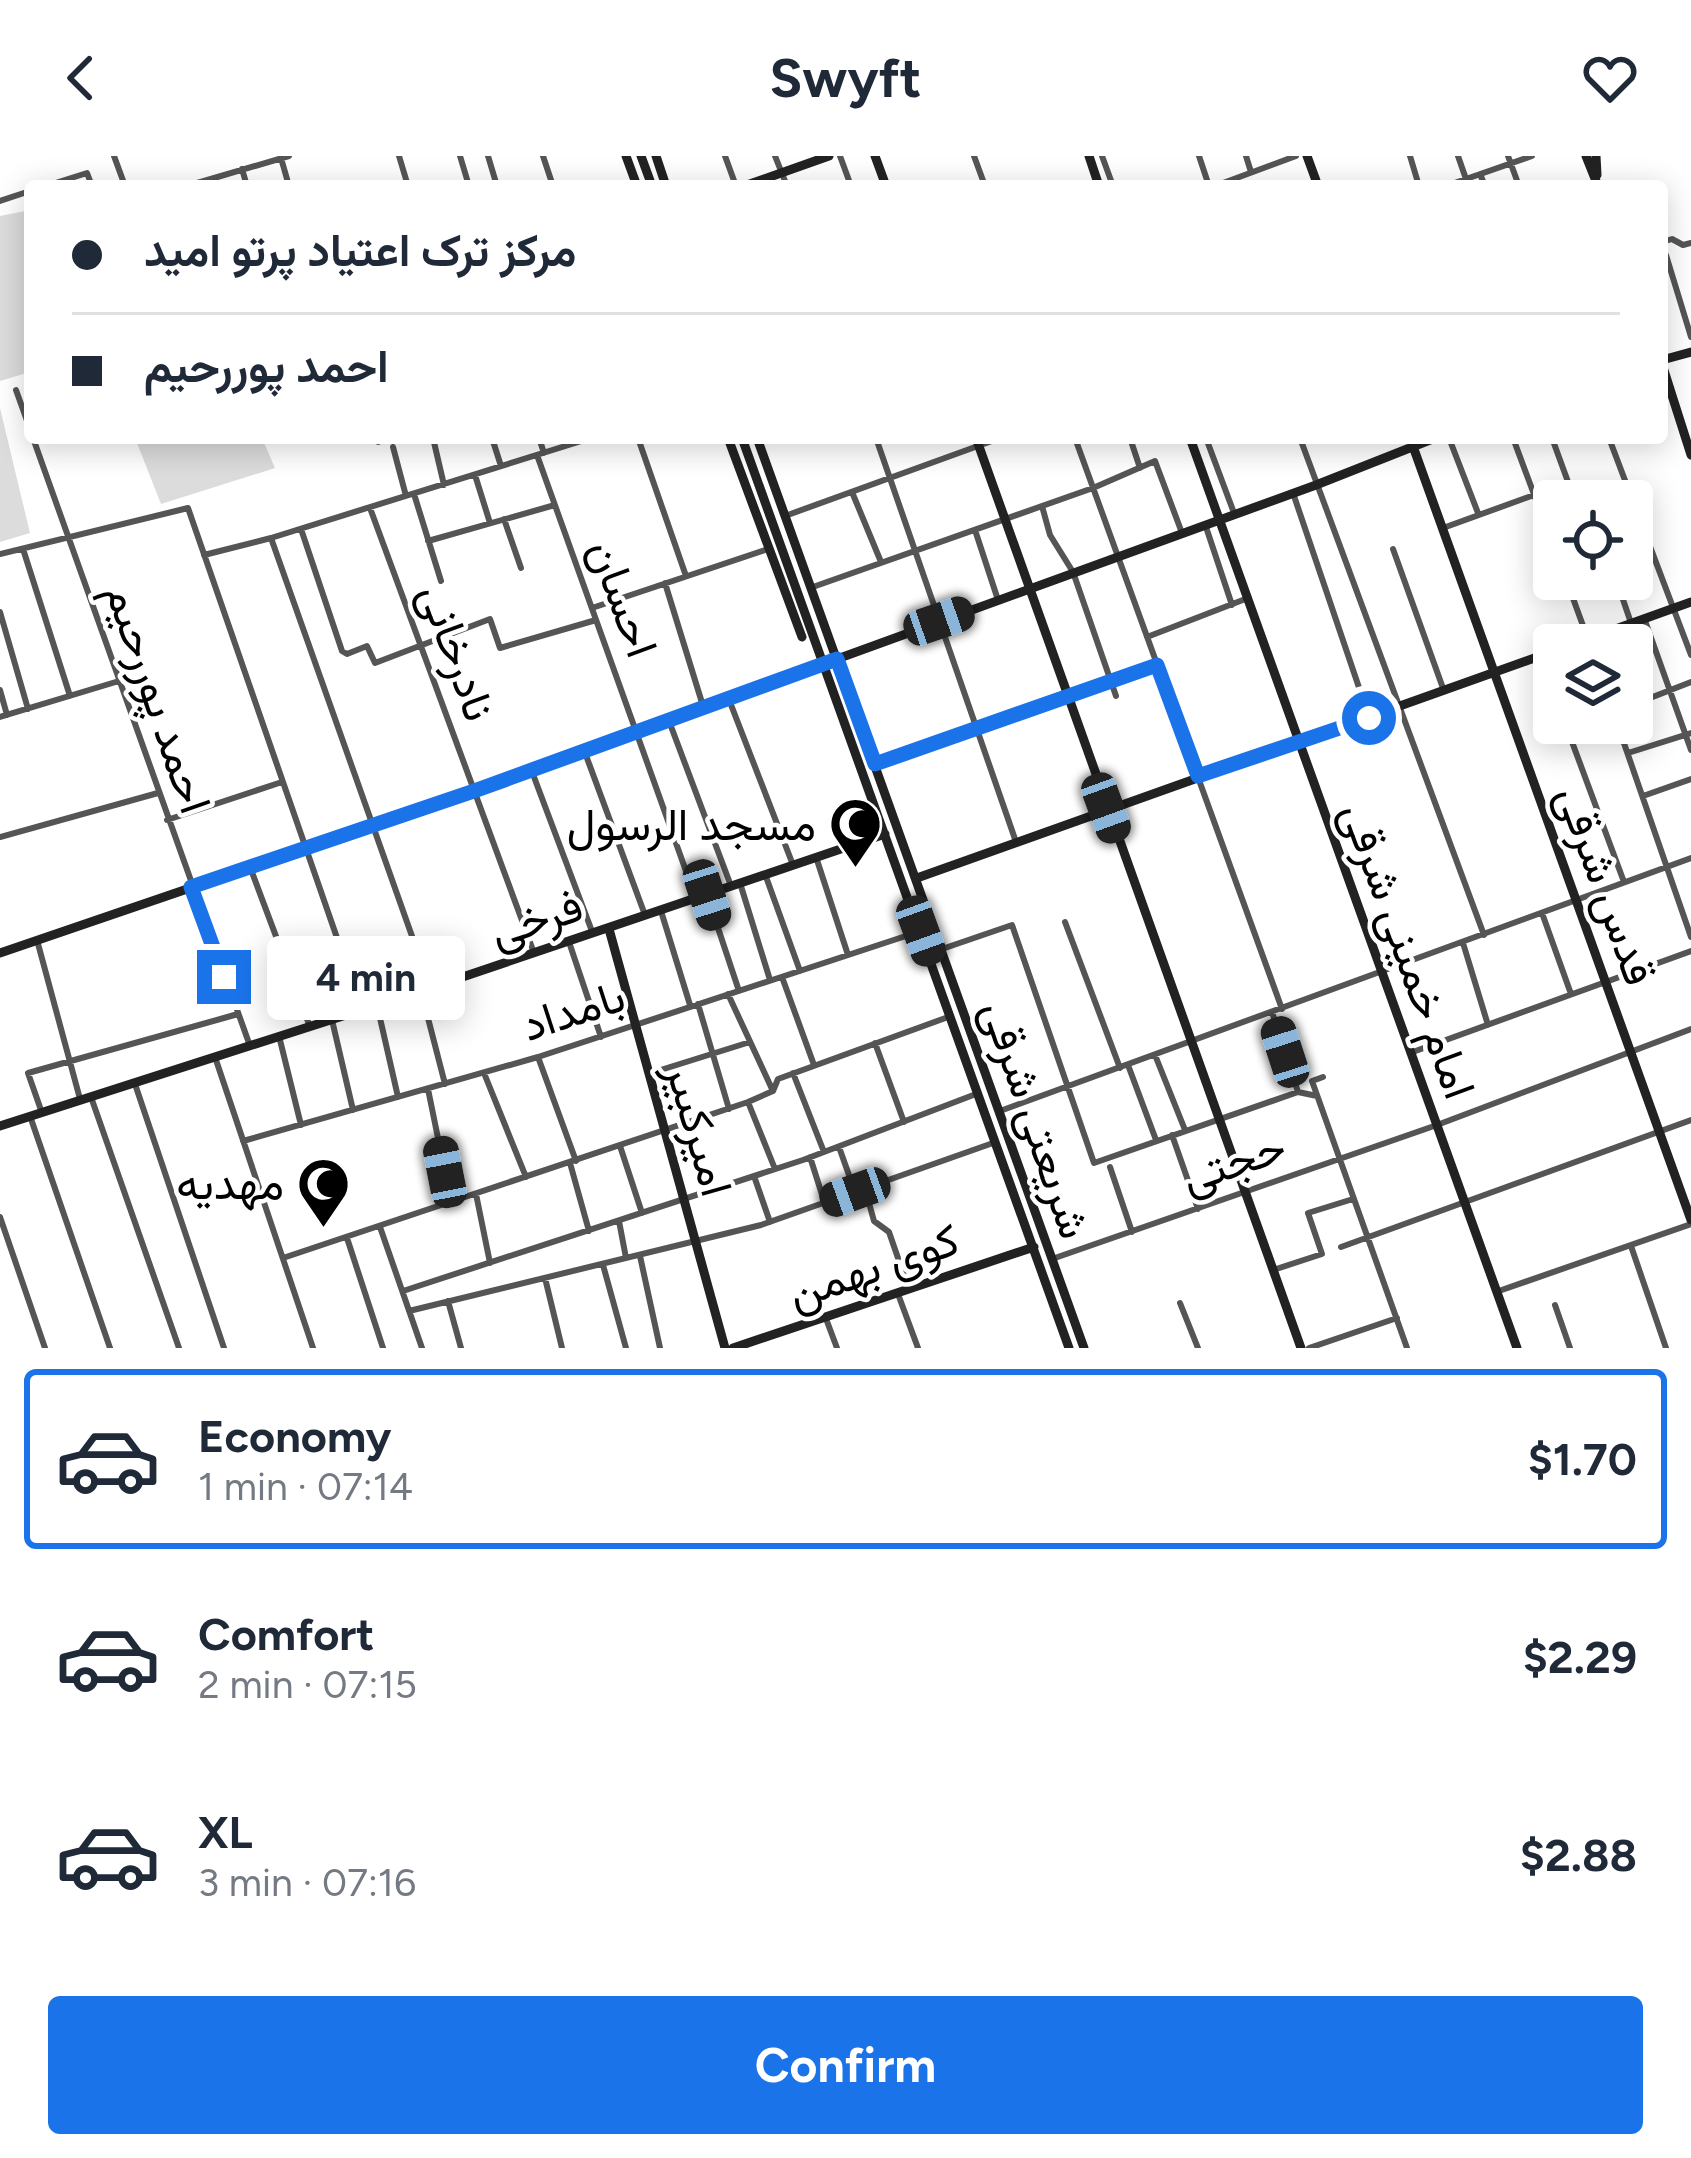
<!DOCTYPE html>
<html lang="en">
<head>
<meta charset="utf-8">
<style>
	:root { --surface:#fff; --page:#f2f2f3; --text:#1f2937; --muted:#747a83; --line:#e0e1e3; --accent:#1a73e8 }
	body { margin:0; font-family:Figtree,Vazirmatn,sans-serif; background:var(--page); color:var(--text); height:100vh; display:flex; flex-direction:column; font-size:45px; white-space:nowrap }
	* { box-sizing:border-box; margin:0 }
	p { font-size:39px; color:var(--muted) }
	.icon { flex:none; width:66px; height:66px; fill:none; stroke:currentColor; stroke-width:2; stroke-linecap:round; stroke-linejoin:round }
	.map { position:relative; height:1192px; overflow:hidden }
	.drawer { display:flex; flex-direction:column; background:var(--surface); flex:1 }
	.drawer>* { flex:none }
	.top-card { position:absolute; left:24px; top:24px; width:1644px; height:264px; border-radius:12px; box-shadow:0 6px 30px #0003; display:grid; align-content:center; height:264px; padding:0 48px; background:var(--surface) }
	.tools { position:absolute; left:1533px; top:324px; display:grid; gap:24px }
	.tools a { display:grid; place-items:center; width:120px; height:120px; border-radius:12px; background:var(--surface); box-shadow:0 6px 30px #0003; font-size:60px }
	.end { position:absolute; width:54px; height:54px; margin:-27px; border:15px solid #1a73e8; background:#fff; box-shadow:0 0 0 6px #fff }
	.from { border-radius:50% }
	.bubble { position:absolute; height:84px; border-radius:12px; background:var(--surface); box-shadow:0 6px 30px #0003; font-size:39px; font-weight:700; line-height:84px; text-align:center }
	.car { position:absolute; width:36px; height:72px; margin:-36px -18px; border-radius:15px; box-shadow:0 0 9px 3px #0007; background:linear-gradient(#222 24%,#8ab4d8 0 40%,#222 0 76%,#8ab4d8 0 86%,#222 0) }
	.top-card b { display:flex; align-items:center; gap:42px; height:114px; font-size:45px }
	.top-card b+b { border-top:3px solid var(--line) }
	.top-card i { width:30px; height:30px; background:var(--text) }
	ul { padding:21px 0 0; list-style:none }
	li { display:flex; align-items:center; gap:36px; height:180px; margin:0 24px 18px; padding:0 24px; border:6px solid transparent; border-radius:12px }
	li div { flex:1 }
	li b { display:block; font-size:45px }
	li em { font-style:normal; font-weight:700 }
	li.selected { border-color:var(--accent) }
	li>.icon { width:108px; height:108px; stroke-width:1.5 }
	.primary-button { display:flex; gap:24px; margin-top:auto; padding:24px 48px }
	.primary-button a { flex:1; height:138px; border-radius:12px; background:var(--accent); color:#fff; font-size:48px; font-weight:700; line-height:138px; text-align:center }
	header { display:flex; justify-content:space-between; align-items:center; height:156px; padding:0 48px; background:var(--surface); font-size:54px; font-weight:700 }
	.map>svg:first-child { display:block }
</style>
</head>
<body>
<header><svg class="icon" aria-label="back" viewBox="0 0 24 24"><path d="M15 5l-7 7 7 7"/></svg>Swyft<svg class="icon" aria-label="heart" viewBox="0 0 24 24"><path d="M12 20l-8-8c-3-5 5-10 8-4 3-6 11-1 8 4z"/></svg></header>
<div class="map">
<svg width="1691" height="1192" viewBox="0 0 1691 1192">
	<rect width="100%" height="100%" fill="#fff"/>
	<path fill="#dcdcdc" d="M 30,54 L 30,216 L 0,225 L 0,60 Z
		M 0,252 L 30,377 L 0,386 Z
		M 135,282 L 262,282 L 275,312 L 161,348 Z"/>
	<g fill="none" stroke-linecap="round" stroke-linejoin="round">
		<path stroke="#555" stroke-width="6" d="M 114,0 L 125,30
			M 399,0 L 408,30
			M 460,0 L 469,30
			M 488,0 L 497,30
			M 543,0 L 553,30
			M 725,0 L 736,30
			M 775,0 L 787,30
			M 840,0 L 851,30
			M 974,0 L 985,30
			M 1102,0 L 1113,30
			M 1199,0 L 1209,30
			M 1246,0 L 1251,16
			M 1410,0 L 1419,30
			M 1458,0 L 1466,23
			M 1508,0 L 1519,30
			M 281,2 L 289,30
			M 242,13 L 247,30
			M 1480,18 L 1485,30
			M 46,30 L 87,17 L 92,30
			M 187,30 L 289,0
			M 1215,30 L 1296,0
			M 1446,30 L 1532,0
			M 0,45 L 30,35
			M 1662,86 L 1672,83 L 1683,89 L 1691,87
			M 1666,99 L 1691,181
			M 16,234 L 30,273
			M 33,282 L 250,890
			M 371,282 L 378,286 L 390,282
			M 433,282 L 444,329
			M 492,282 L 501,310
			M 539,282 L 544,297
			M 638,282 L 686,420
			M 876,282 L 1016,686
			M 1075,282 L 1282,853
			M 1130,282 L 1140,312
			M 1206,282 L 1234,357
			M 1300,282 L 1484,779
			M 1449,282 L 1478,357
			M 1513,282 L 1554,392
			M 1552,282 L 1575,345
			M 1609,282 L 1691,499
			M 393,291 L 406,340
			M 537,299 L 696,743
			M 475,319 L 490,367
			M 852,336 L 881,406
			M 1293,337 L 1369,561
			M 414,338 L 441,425
			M 1042,350 L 1050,379 L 1073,416 L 1116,540
			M 370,352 L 534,797
			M 785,360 L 1000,282
			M 504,363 L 521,412
			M 1205,368 L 1232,449
			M 1443,372 L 1534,339
			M 301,373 L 342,495 L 347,498 L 367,490 L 375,507 L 490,463 L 500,492 L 596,464
			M 975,374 L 998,444
			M 271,382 L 430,831
			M 428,385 L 555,349
			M 23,393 L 70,540
			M 1393,393 L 1444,535
			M 0,398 L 188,352 L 362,854
			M 204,399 L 271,382 L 591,282
			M 1566,423 L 1590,489
			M 1616,423 L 1631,467
			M 665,427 L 703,550
			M 810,432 L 1093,332 L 1155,305 L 1182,377
			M 592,452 L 768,393
			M 0,456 L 28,553
			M 1644,462 L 1691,594
			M 1147,481 L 1248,442
			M 1540,501 L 1554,539
			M 0,534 L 7,559
			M 728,541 L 793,709
			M 1632,549 L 1691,526
			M 0,561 L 119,525
			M 669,565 L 731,730
			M 1565,567 L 1624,726
			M 1617,567 L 1691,781
			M 584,594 L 645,759
			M 1628,597 L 1691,577
			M 875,608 L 1157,509
			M 531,613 L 593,778
			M 1643,640 L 1691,623
			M 167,664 L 282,626
			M 0,681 L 158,637
			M 816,701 L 848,799
			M 250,711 L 310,871
			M 765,718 L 800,815
			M 740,727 L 770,824
			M 707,739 L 739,835
			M 661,755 L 690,849
			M 1542,757 L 1571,838
			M 1065,766 L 1120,912
			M 37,784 L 80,943
			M 569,786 L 601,881
			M 1463,787 L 1488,869
			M 942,793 L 1012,769 L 1094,1007 L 1298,936 L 1317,940
			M 782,821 L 814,909
			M 421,835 L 445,928
			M 728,838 L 772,933
			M 698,848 L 729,953
			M 377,849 L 398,941
			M 1272,856 L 1298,936
			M 332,864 L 353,954
			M 279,880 L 301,969
			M 875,887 L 904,966
			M 1410,897 L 1691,795
			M 1155,899 L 1185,974
			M 215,901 L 313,1192
			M 538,901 L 576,1005
			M 1128,909 L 1156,984
			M 484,917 L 526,1021
			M 651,917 L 750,886
			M 793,917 L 824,996
			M 1323,921 L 1312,925 L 1407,1192
			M 135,928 L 224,1192
			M 428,933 L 451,1046
			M 91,941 L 179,1192
			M 748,946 L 775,1013
			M 1000,955 L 1691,702
			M 42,957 L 28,917 L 238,858
			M 30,960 L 110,1192
			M 1172,979 L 1198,1053
			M 243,985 L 538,901 L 921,775
			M 620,990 L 642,1057
			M 839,991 L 855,1036
			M 810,1001 L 825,1048
			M 570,1007 L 589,1075
			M 1110,1011 L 1132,1076
			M 754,1020 L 770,1066
			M 865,1033 L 874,1065 L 889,1076 L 908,1131
			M 476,1038 L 490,1107
			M 0,1061 L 45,1192
			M 619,1065 L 626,1102
			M 380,1071 L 422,1192
			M 347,1082 L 383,1192
			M 1631,1090 L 1666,1192
			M 1341,1091 L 1691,964
			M 640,1100 L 660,1192
			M 283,1102 L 748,946 L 773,935 L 778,923 L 951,860
			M 1052,1103 L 1437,969 L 1691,873
			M 603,1109 L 626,1192
			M 1273,1114 L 1322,1098 L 1308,1057 L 1353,1043
			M 545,1122 L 562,1192
			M 403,1135 L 803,1004 L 976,938
			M 1496,1136 L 1691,1068
			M 898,1138 L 918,1192
			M 448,1145 L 461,1192
			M 1180,1147 L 1198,1192
			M 1555,1149 L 1570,1192
			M 409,1155 L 761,1069 L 993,987
			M 825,1160 L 837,1192
			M 1309,1192 L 1397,1162"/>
		<path stroke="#222" stroke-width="9" d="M 626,0 L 637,30
			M 641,0 L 652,30
			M 656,0 L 666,30
			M 875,0 L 886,30
			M 1089,0 L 1099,30
			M 1307,0 L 1318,30
			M 1586,0 L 1598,30
			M 1596,0 L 1597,19
			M 744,30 L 829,0
			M 1662,204 L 1691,196
			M 1662,208 L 1691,299
			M 728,282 L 802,481
			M 742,282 L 1069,1192
			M 757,282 L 1084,1192
			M 976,282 L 1301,1192
			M 1190,282 L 1517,1192
			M 1410,282 L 1691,1064
			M 1571,489 L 1691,446
			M 917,722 L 1554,495
			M 609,773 L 725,1192
			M 0,797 L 474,635 L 1316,329 L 1435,282
			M 0,970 L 430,832 L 885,678
			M 733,1192 L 1034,1091"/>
	</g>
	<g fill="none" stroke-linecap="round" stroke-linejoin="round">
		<path stroke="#1a73e8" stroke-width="15" d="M 224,821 L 191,731 L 474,635 L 837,503 L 875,608 L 1157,509 L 1198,620 L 1369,562"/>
	</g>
	<defs>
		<symbol id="mosque-pin" viewBox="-11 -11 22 30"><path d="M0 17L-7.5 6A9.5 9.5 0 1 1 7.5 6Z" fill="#000" stroke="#fff"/><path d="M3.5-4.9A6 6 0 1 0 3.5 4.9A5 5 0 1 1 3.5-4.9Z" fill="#fff"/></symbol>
	</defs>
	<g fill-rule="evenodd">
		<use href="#mosque-pin" x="826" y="638" width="59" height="81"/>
		<use href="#mosque-pin" x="294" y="998" width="59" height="81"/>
	</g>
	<g text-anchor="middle" stroke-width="9" stroke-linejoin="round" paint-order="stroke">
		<g font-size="45" fill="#000" stroke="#fff">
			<text transform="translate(624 442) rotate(70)" y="16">احسان</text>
			<text transform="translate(458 496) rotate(70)" y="16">نادرخانی</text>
			<text transform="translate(159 542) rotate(71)" y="16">احمد پوررحیم</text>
			<text transform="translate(1607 729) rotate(70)" y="16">قدس شرقی</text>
			<text transform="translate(536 762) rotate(-18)" y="16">فرخی</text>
			<text transform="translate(1409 794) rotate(70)" y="16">امام خمینی شرقی</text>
			<text transform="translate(573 854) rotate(-18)" y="16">بامداد</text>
			<text transform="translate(1037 963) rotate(71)" y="16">شریعتی شرقی</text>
			<text transform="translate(700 973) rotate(74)" y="16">امیرکبیر</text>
			<text transform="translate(1233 1005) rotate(-19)" y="16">حجتی</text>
			<text transform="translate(873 1110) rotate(-19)" y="16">کوی بهمن</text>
		</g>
		<g font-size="45" fill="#000" stroke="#fff" text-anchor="end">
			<text x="816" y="684">مسجد الرسول</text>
			<text x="284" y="1043">مهدیه</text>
		</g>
	</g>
</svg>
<div class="tools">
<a><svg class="icon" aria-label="locate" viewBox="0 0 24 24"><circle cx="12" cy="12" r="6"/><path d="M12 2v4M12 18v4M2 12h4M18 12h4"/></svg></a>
<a><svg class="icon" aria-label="layers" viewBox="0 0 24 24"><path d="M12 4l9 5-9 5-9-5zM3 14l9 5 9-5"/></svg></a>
</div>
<i class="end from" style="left:1369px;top:562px"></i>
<i class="end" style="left:224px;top:821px"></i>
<div class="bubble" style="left:267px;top:780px;width:198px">4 min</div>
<i class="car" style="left:939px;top:465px;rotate:71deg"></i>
<i class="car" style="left:1106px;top:652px;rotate:160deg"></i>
<i class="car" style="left:707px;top:739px;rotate:162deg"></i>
<i class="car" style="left:921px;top:775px;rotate:160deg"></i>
<i class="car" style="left:1285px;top:896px;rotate:342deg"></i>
<i class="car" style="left:445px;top:1016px;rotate:349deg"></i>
<i class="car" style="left:855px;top:1036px;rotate:250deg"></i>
<div class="top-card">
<b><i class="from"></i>مرکز ترک اعتیاد پرتو امید</b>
<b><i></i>احمد پوررحیم</b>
</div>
</div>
<section class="drawer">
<ul>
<li class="selected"><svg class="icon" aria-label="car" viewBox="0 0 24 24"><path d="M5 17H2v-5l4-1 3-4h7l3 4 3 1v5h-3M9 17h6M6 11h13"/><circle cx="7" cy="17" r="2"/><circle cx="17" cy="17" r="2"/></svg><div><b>Economy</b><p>1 min · 07:14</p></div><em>$1.70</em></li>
<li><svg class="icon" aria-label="car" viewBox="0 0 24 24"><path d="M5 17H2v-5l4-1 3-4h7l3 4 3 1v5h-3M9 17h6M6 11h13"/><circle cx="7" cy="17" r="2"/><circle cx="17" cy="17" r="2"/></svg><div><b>Comfort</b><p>2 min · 07:15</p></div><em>$2.29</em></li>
<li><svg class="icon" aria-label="car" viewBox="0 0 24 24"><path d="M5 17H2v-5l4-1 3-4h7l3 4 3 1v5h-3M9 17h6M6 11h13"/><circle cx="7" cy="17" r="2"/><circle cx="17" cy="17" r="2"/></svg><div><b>XL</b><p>3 min · 07:16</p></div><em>$2.88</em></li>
</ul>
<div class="primary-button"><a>Confirm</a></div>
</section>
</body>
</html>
